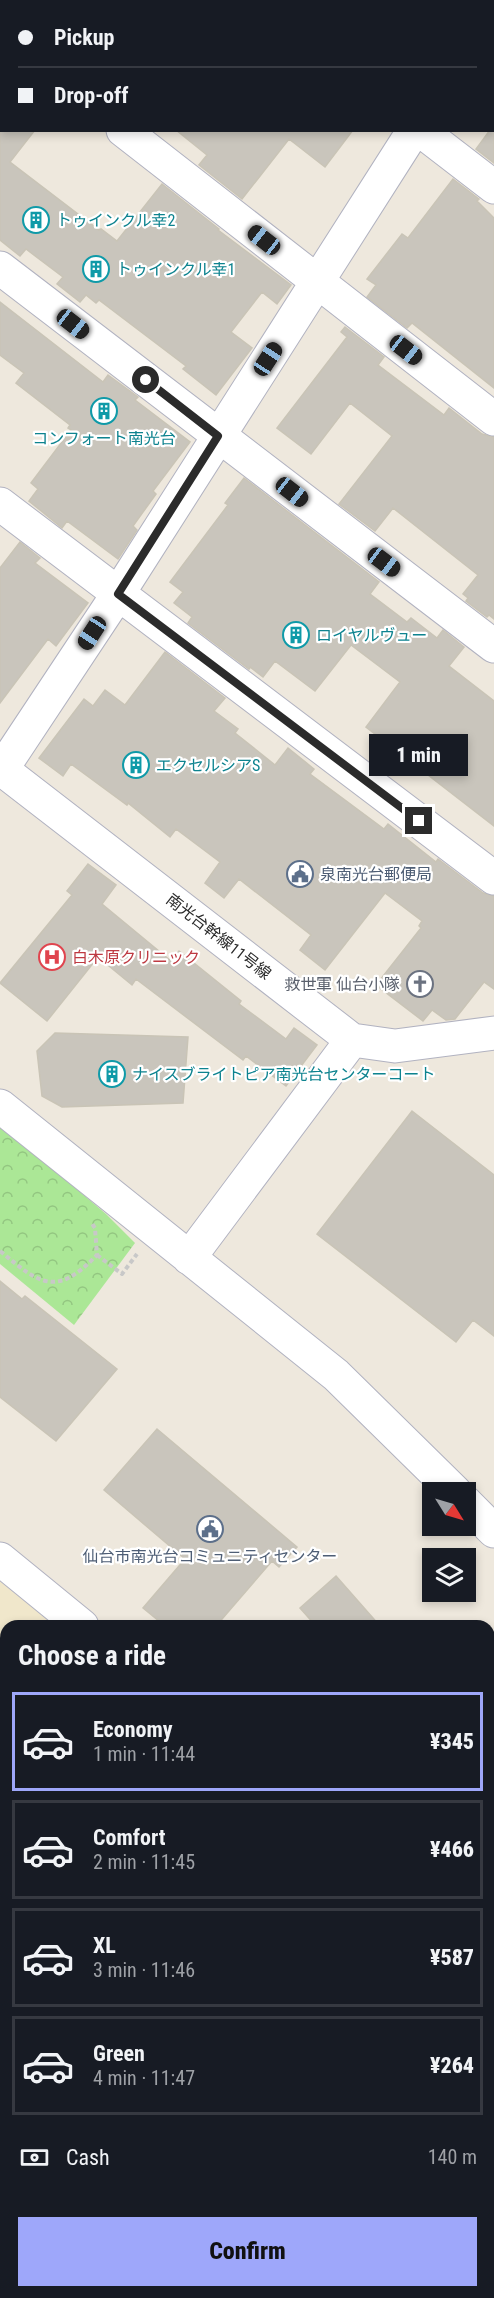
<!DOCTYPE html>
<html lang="en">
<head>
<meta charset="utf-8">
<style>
	:root { --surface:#171b24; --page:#20242c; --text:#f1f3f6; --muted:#9ea1a6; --line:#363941; --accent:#9ea7fa }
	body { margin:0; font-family:"Roboto Condensed","Noto Sans JP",sans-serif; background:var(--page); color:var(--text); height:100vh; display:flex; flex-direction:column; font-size:22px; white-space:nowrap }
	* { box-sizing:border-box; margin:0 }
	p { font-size:20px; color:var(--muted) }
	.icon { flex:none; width:33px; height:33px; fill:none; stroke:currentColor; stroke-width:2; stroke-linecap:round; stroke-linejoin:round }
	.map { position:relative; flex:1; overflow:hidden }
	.drawer { position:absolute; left:0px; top:1620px; width:495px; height:678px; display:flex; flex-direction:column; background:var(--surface); border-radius:18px 18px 0 0; box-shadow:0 3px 9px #0003 }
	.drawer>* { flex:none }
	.top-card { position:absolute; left:0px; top:0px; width:495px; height:132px; box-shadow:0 3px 9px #0003; display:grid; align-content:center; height:132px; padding:0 18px; background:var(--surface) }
	.needle { width:39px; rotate:127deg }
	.buttons { position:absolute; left:422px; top:1482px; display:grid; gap:12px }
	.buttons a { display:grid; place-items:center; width:54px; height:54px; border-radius:0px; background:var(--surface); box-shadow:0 3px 9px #0003; font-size:30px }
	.end { position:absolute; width:27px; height:27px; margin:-14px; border:8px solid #2b2b2b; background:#fff; box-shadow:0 0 0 3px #fff }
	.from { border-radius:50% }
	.bubble { position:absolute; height:42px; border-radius:0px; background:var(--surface); box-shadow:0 3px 9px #0003; font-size:20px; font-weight:800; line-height:42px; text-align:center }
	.car { position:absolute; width:18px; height:36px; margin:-18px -9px; border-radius:8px; box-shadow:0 0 4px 2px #0007; background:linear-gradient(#222 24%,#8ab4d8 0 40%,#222 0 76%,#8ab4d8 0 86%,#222 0) }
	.top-card b { display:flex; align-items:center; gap:21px; height:57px; font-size:22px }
	.top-card b+b { border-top:2px solid var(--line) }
	.top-card i { width:15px; height:15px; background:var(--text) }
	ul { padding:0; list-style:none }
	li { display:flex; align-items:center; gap:18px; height:99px; margin:0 12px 9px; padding:0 6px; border:3px solid var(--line); border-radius:0px }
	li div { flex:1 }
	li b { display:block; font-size:22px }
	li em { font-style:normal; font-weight:800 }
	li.on { border-color:var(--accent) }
	li>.icon { width:54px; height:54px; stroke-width:1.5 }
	h2 { padding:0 18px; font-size:27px; line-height:72px }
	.pay { display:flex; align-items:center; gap:15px; height:66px; padding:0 18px; font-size:22px }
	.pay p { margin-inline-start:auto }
	.cta { display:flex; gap:12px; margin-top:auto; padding:12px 18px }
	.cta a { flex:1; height:69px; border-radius:0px; background:var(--accent); color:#111; font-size:24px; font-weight:800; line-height:69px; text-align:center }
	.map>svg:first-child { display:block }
</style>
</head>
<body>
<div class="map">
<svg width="494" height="2298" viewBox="0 0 494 2298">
	<defs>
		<pattern id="park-crowns" width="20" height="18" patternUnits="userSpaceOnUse" patternTransform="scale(1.5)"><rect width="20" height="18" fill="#abe796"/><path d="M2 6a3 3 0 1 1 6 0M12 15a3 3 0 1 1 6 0" fill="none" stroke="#93c681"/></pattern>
	</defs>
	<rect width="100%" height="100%" fill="#eee8dd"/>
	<path fill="#f0e7cb" d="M 0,1581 L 55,1626 L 6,1626 L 6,2292 L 53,2292 L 48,2298 L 0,2298 Z"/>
	<path fill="url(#park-crowns)" d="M 0,1124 L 106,1214 L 135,1243 L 74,1325 L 0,1264 Z"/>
	<path fill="#bfef92" d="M 0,1840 L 6,1844 L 6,1994 L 0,2002 Z"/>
	<path fill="#c9c5bc" stroke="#c9c4b6" stroke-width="1.5" d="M 494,125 L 494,163 L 476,149 L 490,130 L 494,130 Z
		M 0,130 L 35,130 L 10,162 L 99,230 L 101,229 L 117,241 L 162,184 L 219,229 L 218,230 L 291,285 L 277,304 L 262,292 L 231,332 L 252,348 L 216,395 L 183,369 L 186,366 L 99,300 L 96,303 L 86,295 L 80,302 L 57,284 L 63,277 L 26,249 L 20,256 L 0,240 Z
		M 176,130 L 353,130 L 325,167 L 289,139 L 242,199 L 199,165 L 207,155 Z
		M 453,179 L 479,199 L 477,201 L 494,218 L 494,388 L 412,323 L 407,328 L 367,297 L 376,285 L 367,279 L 402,234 L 408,238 Z
		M 0,302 L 103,382 L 108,375 L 138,397 L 135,400 L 190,442 L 153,491 L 156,494 L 133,526 L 137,530 L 118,559 L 67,521 L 62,528 L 29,501 L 38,489 L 31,483 L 71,430 L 68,428 L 70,425 L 16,383 L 24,373 L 0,355 Z
		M 345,327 L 384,357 L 378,365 L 444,415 L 449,408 L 482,434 L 494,437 L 494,619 L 489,615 L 487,617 L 466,601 L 468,598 L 463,594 L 478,575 L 393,508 L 375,531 L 339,504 L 392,436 L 350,403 L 311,454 L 277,428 L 347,337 L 341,332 Z
		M 244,478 L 379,582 L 370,594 L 407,622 L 411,618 L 437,638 L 443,630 L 464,647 L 449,666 L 494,701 L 494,826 L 366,727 L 400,682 L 351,645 L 315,691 L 275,661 L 263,677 L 250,667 L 249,669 L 188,623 L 192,617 L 174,603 L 183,592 L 170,582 L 228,505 L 225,503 Z
		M 20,542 L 40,558 L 35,563 L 88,603 L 56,646 L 48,639 L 0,703 L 0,568 Z
		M 165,652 L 225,698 L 214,711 L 238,729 L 235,733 L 275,765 L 288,748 L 314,769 L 310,774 L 384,829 L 388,824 L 436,862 L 438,859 L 483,893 L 494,896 L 494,989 L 484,982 L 455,1019 L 446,1020 L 432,1010 L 423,1021 L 376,985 L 421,928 L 419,926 L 422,921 L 385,893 L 325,970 L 300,950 L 311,935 L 239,879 L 224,898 L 205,883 L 220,862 L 176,829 L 170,837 L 128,803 L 127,805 L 71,764 L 63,776 L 39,758 L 84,699 L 93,706 L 105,690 L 125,705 Z
		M 88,864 L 116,885 L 102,904 L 171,961 L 179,951 L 241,1001 L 239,1004 L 286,1039 L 294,1028 L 317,1045 L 286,1086 L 246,1056 L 243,1060 L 136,979 L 132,985 L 98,957 L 47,1021 L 0,983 L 72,895 L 67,891 Z
		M 55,1033 L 188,1037 L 183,1103 L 62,1107 L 42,1096 L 37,1051 Z
		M 412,1111 L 494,1175 L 494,1336 L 473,1320 L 456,1342 L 317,1234 Z
		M 0,1281 L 22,1299 L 25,1296 L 117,1369 L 56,1441 L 0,1397 Z
		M 157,1429 L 297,1547 L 279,1567 L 272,1561 L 216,1626 L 165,1626 L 143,1608 L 185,1559 L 104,1490 Z
		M 336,1576 L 380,1626 L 316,1626 L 300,1608 Z"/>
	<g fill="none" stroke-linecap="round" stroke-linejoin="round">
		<defs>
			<path id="minor" d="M 253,0 L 255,2
				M 0,35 L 2,36
				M 123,130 L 494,419
				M 420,130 L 494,187
				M 0,268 L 494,646
				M 0,504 L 494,878
				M 0,768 L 352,1040 L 395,1046 L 494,1033
				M 2,769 L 118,594 L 414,130
				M 0,1106 L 336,1375 L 455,1492
				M 189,1258 L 352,1040
				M 465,1502 L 494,1531
				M 0,1559 L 82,1626
				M 489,1767 L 494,1770
				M 489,2016 L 494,2018
				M 489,2061 L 494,2054
				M 65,2298 L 69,2292
				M 315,2298 L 319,2292"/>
		</defs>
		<use href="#minor" stroke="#b1b2c0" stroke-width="35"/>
		<path stroke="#c8c8c8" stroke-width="4" stroke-dasharray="4.5 3" stroke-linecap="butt" d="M 0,1251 C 41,1285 56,1297 97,1255 L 95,1228 L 91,1222
			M 97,1255 L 122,1274 L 137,1254"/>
		<use href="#minor" stroke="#fff" stroke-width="33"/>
	</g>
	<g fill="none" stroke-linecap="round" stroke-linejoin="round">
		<path stroke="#2b2b2b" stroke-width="8" d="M 146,380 L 218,436 L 118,594 L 419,821"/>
	</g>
	<defs>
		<symbol id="building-ring" viewBox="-11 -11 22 22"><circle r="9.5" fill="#fff" stroke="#0f9aa8" stroke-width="1.5"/><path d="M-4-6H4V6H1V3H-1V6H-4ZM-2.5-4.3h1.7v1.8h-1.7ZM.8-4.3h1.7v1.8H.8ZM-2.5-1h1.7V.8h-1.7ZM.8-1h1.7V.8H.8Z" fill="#0f9aa8"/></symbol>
		<symbol id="civic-ring" viewBox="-11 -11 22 22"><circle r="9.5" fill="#fff" stroke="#5c6f8a" stroke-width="1.5"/><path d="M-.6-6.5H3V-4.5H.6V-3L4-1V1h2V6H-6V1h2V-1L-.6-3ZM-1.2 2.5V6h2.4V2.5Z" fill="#5c6f8a"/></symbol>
		<symbol id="hospital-ring" viewBox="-11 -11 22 22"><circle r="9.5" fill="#fff" stroke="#e0444e" stroke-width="1.5"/><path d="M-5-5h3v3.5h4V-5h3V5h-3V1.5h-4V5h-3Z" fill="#e0444e"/></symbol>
		<symbol id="church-ring" viewBox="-11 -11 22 22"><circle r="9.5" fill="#fff" stroke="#6b7280" stroke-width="1.5"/><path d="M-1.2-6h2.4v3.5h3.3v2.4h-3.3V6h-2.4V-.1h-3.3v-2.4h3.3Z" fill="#6b7280"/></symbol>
	</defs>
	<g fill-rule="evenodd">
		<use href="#building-ring" x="21" y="205" width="30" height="30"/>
		<use href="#building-ring" x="81" y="254" width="30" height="30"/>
		<use href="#building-ring" x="89" y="396" width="30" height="30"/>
		<use href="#building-ring" x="281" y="620" width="30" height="30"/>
		<use href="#building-ring" x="121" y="750" width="30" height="30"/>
		<use href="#civic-ring" x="285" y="859" width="30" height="30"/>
		<use href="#hospital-ring" x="37" y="942" width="30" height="30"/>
		<use href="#church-ring" x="405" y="969" width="30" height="30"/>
		<use href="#building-ring" x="97" y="1059" width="30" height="30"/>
		<use href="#civic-ring" x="195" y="1514" width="30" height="30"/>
	</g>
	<g text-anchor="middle" stroke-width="4.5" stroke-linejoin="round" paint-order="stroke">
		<g font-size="16" fill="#0d838f" stroke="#fff" text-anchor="start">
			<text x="56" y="226">トゥインクル幸2</text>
			<text x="116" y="275">トゥインクル幸1</text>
			<text x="104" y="444" text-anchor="middle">コンフォート南光台</text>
			<text x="316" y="641">ロイヤルヴュー</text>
			<text x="156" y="771">エクセルシアS</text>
			<text x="132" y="1080">ナイスブライトピア南光台センターコート</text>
		</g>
		<g font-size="16" fill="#4e5e75" stroke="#fff" text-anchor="start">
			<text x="320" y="880">泉南光台郵便局</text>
			<text x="210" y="1562" text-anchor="middle">仙台市南光台コミュニティセンター</text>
		</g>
		<g font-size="16" fill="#2b2b2b" stroke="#fff">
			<text transform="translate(219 936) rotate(38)" y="6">南光台幹線11号線</text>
		</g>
		<g font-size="16" fill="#be3a42" stroke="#fff" text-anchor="start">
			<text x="72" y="963">白木原クリニック</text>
		</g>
		<g font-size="16" fill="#5b616d" stroke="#fff" text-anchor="end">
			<text x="400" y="990">救世軍 仙台小隊</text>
		</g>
	</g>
</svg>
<div class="buttons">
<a><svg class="needle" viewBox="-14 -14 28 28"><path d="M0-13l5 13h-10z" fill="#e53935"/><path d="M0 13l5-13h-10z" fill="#9ea1a6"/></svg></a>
<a><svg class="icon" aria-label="layers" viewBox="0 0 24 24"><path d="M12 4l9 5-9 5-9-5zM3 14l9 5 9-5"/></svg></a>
</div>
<i class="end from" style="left:146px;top:380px"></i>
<i class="end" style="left:419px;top:821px"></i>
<div class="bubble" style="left:369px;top:734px;width:99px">1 min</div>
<i class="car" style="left:264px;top:240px;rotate:308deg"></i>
<i class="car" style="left:73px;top:324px;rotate:128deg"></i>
<i class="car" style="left:406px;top:350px;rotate:128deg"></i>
<i class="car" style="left:268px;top:359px;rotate:33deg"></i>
<i class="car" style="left:292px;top:492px;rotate:128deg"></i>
<i class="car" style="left:384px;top:562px;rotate:127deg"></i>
<i class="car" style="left:92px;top:633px;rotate:213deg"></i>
<div class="top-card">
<b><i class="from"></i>Pickup</b>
<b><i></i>Drop-off</b>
</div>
<section class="drawer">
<h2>Choose a ride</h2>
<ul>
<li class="on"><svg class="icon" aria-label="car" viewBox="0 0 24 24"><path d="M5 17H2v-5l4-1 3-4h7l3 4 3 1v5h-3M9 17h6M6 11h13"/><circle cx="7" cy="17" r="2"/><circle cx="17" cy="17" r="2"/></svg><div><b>Economy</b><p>1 min · 11:44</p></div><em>¥345</em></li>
<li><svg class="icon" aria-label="car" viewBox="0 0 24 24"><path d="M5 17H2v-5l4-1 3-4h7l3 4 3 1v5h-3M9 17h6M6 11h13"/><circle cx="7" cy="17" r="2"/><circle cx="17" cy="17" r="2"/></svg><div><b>Comfort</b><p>2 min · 11:45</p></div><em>¥466</em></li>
<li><svg class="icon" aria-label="car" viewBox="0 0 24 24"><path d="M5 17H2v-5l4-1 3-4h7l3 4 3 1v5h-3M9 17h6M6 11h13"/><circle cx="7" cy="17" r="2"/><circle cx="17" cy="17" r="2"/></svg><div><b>XL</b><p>3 min · 11:46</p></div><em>¥587</em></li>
<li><svg class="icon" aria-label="car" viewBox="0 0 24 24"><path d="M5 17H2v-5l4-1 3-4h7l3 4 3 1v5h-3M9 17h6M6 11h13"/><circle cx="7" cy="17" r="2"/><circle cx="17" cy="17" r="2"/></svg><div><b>Green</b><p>4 min · 11:47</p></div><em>¥264</em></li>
</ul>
<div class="pay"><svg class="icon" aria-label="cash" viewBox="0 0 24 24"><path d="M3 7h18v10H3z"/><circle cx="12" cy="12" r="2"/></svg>Cash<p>140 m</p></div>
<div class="cta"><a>Confirm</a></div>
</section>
</div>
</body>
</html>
